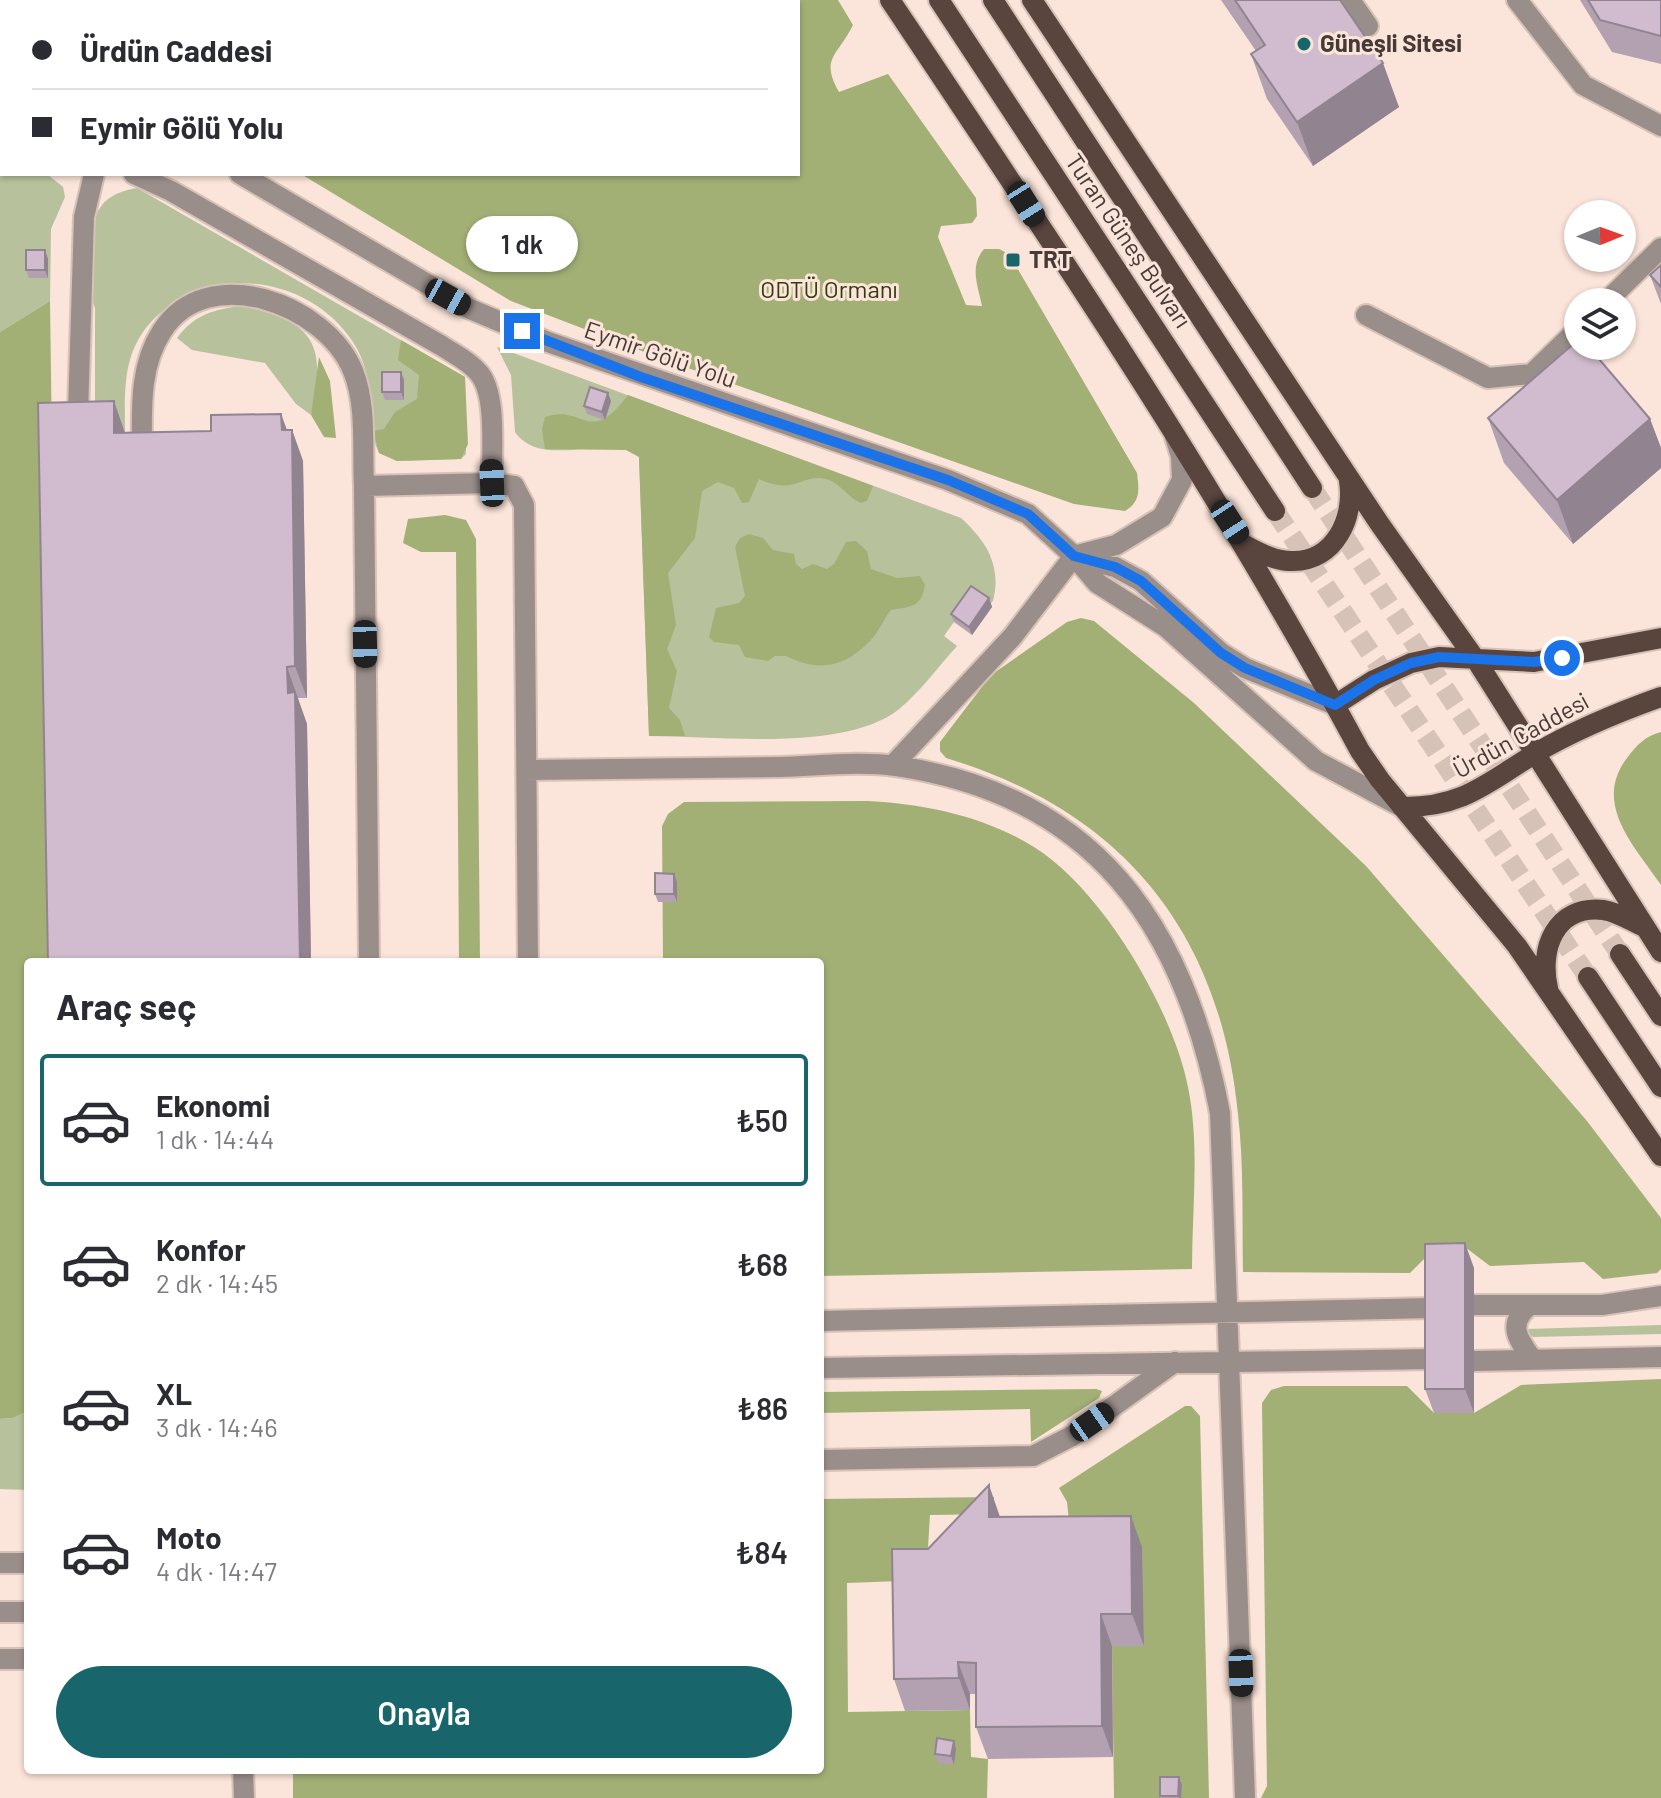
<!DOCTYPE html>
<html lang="tr">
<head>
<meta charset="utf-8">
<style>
	:root { --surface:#fff; --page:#f7f7f7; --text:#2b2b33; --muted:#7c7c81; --line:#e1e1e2; --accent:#18666c }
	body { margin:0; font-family:Barlow,sans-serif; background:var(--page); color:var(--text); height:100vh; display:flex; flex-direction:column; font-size:30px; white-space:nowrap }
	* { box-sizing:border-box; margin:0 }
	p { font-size:26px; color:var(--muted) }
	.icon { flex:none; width:44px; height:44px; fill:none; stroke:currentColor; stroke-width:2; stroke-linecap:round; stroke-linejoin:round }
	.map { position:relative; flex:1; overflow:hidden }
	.drawer { position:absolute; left:24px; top:958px; width:800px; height:816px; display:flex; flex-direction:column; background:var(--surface); border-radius:8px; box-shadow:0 2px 6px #0004 }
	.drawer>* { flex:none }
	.top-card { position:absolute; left:0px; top:0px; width:800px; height:176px; box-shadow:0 2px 6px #0004; display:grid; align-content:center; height:176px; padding:0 32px; background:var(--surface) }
	.needle { width:52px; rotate:89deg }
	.tools { position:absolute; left:1564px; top:200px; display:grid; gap:16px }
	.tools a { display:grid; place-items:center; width:72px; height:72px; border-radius:50%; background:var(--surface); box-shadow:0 2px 6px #0004; font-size:40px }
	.end { position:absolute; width:36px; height:36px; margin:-18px; border:10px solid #1a73e8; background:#fff; box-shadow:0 0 0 4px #fff }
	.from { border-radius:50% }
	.bubble { position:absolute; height:56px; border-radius:28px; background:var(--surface); box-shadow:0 2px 6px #0004; font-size:26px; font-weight:600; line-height:56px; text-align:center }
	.car { position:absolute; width:24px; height:48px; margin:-24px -12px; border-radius:10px; box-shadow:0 0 6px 2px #0007; background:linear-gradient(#222 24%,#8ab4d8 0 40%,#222 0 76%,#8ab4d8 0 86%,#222 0) }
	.top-card b { display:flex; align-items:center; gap:28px; height:76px; font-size:30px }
	.top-card b+b { border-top:2px solid var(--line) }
	.top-card i { width:20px; height:20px; background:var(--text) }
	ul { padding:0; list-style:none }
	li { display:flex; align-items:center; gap:24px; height:132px; margin:0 16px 12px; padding:0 16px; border:4px solid transparent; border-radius:8px }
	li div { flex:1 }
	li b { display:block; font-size:30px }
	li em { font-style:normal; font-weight:600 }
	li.current { border-color:var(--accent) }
	li>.icon { width:72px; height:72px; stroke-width:1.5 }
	h2 { padding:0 32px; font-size:36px; line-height:96px }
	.primary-button { display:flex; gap:16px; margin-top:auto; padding:16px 32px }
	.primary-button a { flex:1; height:92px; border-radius:48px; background:var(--accent); color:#fff; font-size:32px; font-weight:600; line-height:92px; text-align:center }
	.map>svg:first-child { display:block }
</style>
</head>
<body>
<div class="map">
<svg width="1661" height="1798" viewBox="0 0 1661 1798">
	<rect width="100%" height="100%" fill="#fbe4d9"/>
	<path fill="#b7c19c" d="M 0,140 L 2,174 L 47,174 L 63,187 L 65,197 L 51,229 L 50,301 L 0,332 Z
		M 137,188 L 465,377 L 466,454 L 461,459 L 397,461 L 379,453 C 363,418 379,382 353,342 C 306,270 194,261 143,332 C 122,362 125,398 125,433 L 95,433 L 95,308 C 88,290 89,277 90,258 C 92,221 93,195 137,188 Z
		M 242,306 C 315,321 327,345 311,415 L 296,404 L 265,363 L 192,350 L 177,338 C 194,315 214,309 242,306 Z
		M 497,347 L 961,518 C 986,541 1002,565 993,601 L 989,605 L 973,595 L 944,636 L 957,646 C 938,667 920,692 898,710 C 843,752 717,736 649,736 L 639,457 C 611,430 543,472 515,432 L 511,375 Z
		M 1661,1325 L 1661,1334 L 1533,1337 L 1528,1333 L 1528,1329 Z
		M 28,1411 L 28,1490 L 0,1489 L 0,1419 L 13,1418 Z"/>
	<path fill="#a2b076" d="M 0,0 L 838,0 L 853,25 C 837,57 820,58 839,92 L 888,74 L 976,198 L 977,216 L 972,223 L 941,226 L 938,237 L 966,305 L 982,306 C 978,286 969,266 984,249 L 999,249 L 1009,254 L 1137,473 C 1139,490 1141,501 1125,511 L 1074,504 L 668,361 L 511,301 L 301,174 L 798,174 L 798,2 L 2,4 Z
		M 50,301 L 59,962 L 28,962 L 28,1411 L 13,1418 L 0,1419 L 0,332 Z
		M 401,340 L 465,377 L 468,444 L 461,459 L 397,461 L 379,453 L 373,431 L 384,429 L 395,412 L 417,399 L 419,375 L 398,360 Z
		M 319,357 L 330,381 L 336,438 L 324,437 L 311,415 Z
		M 628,395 L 873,486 L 867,501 L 861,503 C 848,498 842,485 829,480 C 803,471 797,497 759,479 L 749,502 L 742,503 L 734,488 L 718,482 L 702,491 L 695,538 L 668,573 L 676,625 L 667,649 L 677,671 L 669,708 L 680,720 L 685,736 L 649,736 L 639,457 L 626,450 L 545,449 L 542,430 L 545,417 C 584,403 588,448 628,395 Z
		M 445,515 L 466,520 L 476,539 L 480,962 L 459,962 L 456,552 L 421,552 L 403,543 L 408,519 Z
		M 749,534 L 763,538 L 773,550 L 794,554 L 796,564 L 802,569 L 813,564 L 827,569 L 834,564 L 846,542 L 856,541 L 867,551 L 871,569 L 897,578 L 920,576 L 925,585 C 921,608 912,606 891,610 C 883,620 879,632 870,641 C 844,668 818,672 786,656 L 775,656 L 768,661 L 745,657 L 739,645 L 714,642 L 709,637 L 716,608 L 739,603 L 745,596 L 735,547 L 740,538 Z
		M 1081,618 L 1094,621 L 1194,703 L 1366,866 L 1587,1121 L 1661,1218 L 1661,1269 L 1657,1273 L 1603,1279 L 1584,1262 L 1490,1266 L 1461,1244 L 1440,1243 L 1410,1273 L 1243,1272 C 1242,1220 1244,1166 1238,1114 C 1220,931 1122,811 946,758 L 940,751 L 940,742 L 991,675 L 1067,622 Z
		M 1661,732 L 1661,885 C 1635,847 1592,804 1627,758 C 1637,745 1645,736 1661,732 Z
		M 867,801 C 925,804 984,816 1034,847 C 1102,889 1173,1010 1188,1087 C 1200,1146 1192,1210 1192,1269 L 820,1276 L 820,962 L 663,962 L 662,826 L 668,814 L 684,802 Z
		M 1661,1379 L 1661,1798 L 1261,1798 L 1267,1786 L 1262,1403 L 1271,1390 L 1284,1386 L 1407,1386 L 1434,1413 L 1474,1413 L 1521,1385 Z
		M 1096,1389 L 1102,1391 L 1099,1398 L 1031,1442 L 1030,1409 L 820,1413 L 820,1392 Z
		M 1185,1406 L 1191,1406 L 1200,1416 L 1209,1798 L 1114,1798 L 1112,1646 L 1144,1645 L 1069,1521 L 1067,1502 L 1059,1488 Z
		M 994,1497 L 994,1514 L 930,1515 L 926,1580 L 847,1583 L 848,1712 L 970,1710 L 971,1757 L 988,1759 L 987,1798 L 293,1798 L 293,1770 L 820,1770 L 820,1499 Z"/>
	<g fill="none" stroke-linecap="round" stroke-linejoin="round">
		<path stroke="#d7c2b8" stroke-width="20" stroke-dasharray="20 10" stroke-linecap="butt" d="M 1312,488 L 1620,954
			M 1275,511 L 1588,977"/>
		<defs>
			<path id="minor" d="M 1350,0 L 1368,26
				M 1517,0 L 1583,85 L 1661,126
				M 0,32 L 2,33
				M 0,115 L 2,116
				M 134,174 L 171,191 L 442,346 C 454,354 469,361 478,372 C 498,393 491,454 492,483 L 514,486 L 524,505 L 528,962
				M 240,174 L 470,309 L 548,342 L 948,480 L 1028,514 L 1074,556 L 1097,583 L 1166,627 L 1316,761 L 1402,807
				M 1606,302 L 1661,248
				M 1366,315 L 1488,378 L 1532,374 L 1578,329
				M 78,414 L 84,217 L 94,174
				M 142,456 C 142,413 138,368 162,331 C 207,260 326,304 353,371 C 367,405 362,449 364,486
				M 1074,556 L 1115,567 L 1141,581 L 1221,653 L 1245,668 L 1335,705
				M 893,765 L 1013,636 L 1074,556 L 1116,545 L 1162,517 L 1182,480 L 1181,456 L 1175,437
				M 527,770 C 611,769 696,768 781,767 C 818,766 859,761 896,766 C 1095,795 1184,925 1220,1113 L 1245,1798
				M 369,962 L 364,486 L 492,483
				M 1474,1305 L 1602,1305 L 1661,1296
				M 1530,1305 C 1506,1324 1518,1339 1532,1359
				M 820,1321 L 1433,1308
				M 1474,1361 L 1661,1357
				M 820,1368 L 1434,1359
				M 820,1460 L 1033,1456 L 1072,1436 L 1175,1362
				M 0,1563 L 28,1563
				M 0,1612 L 28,1612
				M 0,1659 L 28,1659
				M 243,1770 L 244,1798"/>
			<path id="major" d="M 890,0 C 1054,245 1220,491 1360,751 L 1380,780 L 1517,946 L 1661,1156
				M 939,0 L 1275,511
				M 993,0 L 1312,488
				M 1032,0 L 1379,523 L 1476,660 L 1661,952
				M 1245,545 C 1260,553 1275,561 1292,561 C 1335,562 1355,517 1349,481
				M 1335,705 L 1374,680 L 1411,663 L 1439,657 L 1534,662 L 1661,638
				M 1402,807 C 1463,808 1488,782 1536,753 C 1575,730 1619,712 1661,697
				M 1620,954 L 1661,1016
				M 1588,977 L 1661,1087
				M 1548,988 C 1539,949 1555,905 1603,910 C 1618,912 1631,921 1644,927"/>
		</defs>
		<use href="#minor" stroke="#d7c2b8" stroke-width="24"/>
		<use href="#major" stroke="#d7c2b8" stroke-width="24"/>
		<use href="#minor" stroke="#9a8e8a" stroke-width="20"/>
		<use href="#major" stroke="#59443e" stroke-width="20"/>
	</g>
	<path fill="#b3a1b2" d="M 1221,0 L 1340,0 L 1399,107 L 1313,166 L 1267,99 L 1251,54 L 1256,51 Z
		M 1580,0 L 1661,0 L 1661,64 L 1612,52 Z
		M 45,250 L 48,259 L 48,278 L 29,278 L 26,270 Z
		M 1661,265 L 1661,304 L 1650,275 Z
		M 404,380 L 404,400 L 385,400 L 382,392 Z
		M 611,401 L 605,420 L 587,414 L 584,406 Z
		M 1488,418 L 1650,419 L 1661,448 L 1661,468 L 1573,544 L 1504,463 Z
		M 292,430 L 303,461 L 307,698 L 298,698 L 299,702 L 307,724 L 311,962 L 48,962 L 125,433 Z
		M 989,598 L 992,607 L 972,635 L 954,622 L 951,614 Z
		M 674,874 L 677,882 L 677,902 L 658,902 L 655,894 Z
		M 1474,1268 L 1474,1413 L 1434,1413 L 1425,1389 Z
		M 1000,1517 L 1142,1547 L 1144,1646 L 1112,1646 L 1113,1757 L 988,1759 L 976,1727 L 976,1694 L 970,1694 L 970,1710 L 905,1711 L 894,1679 L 928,1549 Z
		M 954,1741 L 956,1749 L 954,1765 L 938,1763 L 935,1754 Z
		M 1179,1777 L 1182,1785 L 1181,1798 L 1161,1798 L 1160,1796 Z"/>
	<path fill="#928391" d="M 1383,63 L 1399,107 L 1313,166 L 1297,122 Z
		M 45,250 L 48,259 L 48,278 L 45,270 Z
		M 401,372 L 404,380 L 404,400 L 401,392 Z
		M 608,393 L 611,401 L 605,420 L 602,412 Z
		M 114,401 L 125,433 L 114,433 Z
		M 281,414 L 292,443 L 292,430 L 303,461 L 307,698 L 295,666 Z
		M 1650,419 L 1661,448 L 1661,468 L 1573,544 L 1557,500 Z
		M 989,598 L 992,607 L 972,635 L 969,627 Z
		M 287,667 L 307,724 L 311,962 L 300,962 Z
		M 674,874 L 677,882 L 677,902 L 674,894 Z
		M 1465,1243 L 1474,1268 L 1474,1413 L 1465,1389 Z
		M 989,1485 L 1000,1517 L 989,1517 Z
		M 1131,1516 L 1142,1547 L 1144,1646 L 1132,1614 Z
		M 1101,1614 L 1112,1646 L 1113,1757 L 1102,1726 Z
		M 958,1662 L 970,1694 L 970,1710 L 959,1678 Z
		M 954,1741 L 956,1749 L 954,1765 L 951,1756 Z
		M 1179,1777 L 1182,1785 L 1181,1798 L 1179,1798 L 1178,1796 Z"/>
	<path fill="#d0bbcf" stroke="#928391" stroke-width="2" d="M 1235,0 L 1340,0 L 1383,63 L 1297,122 L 1251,54 L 1265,45 Z
		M 1588,0 L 1661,0 L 1661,36 L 1600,20 Z
		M 26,250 L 45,250 L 45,270 L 26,270 Z
		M 1661,265 L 1661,287 L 1650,275 Z
		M 1578,340 L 1578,346 L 1588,346 L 1650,419 L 1557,500 L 1488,418 Z
		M 382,372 L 401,372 L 401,392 L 382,392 Z
		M 590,387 L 608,393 L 602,412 L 584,406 Z
		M 114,401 L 114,433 L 211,431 L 211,415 L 281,414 L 282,430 L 292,430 L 295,666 L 287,667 L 288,693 L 295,692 L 300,962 L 48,962 L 38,403 Z
		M 971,586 L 989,598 L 969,627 L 951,614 Z
		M 655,873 L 674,874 L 674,894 L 655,894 Z
		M 1465,1243 L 1465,1389 L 1425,1389 L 1425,1244 Z
		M 989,1485 L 989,1517 L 1131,1516 L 1132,1614 L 1101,1614 L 1102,1726 L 976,1727 L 976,1663 L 958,1662 L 959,1678 L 894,1679 L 892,1549 L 928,1549 Z
		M 937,1738 L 954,1741 L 951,1756 L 935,1754 Z
		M 1160,1777 L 1179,1777 L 1178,1796 L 1160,1796 Z"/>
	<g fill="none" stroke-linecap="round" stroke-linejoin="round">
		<path stroke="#1a73e8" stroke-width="10" d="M 522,331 L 641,377 L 948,480 L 1028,514 L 1074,556 L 1115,567 L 1141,581 L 1221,653 L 1245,668 L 1335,705 L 1374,680 L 1411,663 L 1439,657 L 1534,662 L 1562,658"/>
	</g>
	<g fill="#18666c" stroke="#fbe4d9" stroke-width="3">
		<circle cx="1304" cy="44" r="8"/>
		<rect x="1005" y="252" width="16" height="16" rx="4"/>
	</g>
	<g text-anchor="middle" stroke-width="6" stroke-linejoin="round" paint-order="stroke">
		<g font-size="24" font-weight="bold" fill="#453a35" stroke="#fbe4d9" text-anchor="start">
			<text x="1320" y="52">Güneşli Sitesi</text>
			<text x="1029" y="268">TRT</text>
		</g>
		<g font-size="24" fill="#453a35" stroke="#fbe4d9">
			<text transform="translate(1128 241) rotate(56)" y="8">Turan Güneş Bulvarı</text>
			<text transform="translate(660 355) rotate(19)" y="8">Eymir Gölü Yolu</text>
			<text transform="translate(1521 736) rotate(-29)" y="8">Ürdün Caddesi</text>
		</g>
		<g font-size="24" fill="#323b0e" stroke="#fbe4d9">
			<text x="829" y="298">ODTÜ Ormanı</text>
		</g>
	</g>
</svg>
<div class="tools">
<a><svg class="needle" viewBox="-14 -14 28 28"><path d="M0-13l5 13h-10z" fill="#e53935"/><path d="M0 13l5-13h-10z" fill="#7c7c81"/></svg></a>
<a><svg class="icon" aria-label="layers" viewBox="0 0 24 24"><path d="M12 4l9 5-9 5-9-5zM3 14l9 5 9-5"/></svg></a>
</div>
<i class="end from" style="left:1562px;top:658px"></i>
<i class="end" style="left:522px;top:331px"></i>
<div class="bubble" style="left:466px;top:216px;width:112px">1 dk</div>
<i class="car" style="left:1026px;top:204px;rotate:148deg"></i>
<i class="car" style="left:448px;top:297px;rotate:119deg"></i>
<i class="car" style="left:492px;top:483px;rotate:358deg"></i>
<i class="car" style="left:1230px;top:522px;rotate:147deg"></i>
<i class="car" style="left:365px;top:644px;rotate:179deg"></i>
<i class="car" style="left:1092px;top:1422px;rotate:55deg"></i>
<i class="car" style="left:1241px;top:1673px;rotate:178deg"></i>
<div class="top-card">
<b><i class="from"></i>Ürdün Caddesi</b>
<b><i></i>Eymir Gölü Yolu</b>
</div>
<section class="drawer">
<h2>Araç seç</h2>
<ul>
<li class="current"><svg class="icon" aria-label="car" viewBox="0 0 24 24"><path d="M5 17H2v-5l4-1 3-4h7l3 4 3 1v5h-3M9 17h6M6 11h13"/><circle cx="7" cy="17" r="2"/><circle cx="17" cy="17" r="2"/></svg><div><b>Ekonomi</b><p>1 dk · 14:44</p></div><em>₺50</em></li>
<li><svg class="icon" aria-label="car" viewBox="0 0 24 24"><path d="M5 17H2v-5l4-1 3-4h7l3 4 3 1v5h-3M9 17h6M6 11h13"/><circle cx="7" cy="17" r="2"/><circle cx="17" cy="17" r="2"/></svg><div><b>Konfor</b><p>2 dk · 14:45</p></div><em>₺68</em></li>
<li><svg class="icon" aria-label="car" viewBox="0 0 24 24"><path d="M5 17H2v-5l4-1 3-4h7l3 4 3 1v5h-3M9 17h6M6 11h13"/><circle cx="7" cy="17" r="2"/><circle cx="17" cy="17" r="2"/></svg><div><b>XL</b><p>3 dk · 14:46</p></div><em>₺86</em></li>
<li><svg class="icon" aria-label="car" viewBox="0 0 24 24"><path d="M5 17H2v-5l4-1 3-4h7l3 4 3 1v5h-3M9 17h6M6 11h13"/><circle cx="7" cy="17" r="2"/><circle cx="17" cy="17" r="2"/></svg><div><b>Moto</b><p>4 dk · 14:47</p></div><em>₺84</em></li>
</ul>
<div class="primary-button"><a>Onayla</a></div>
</section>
</div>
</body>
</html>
